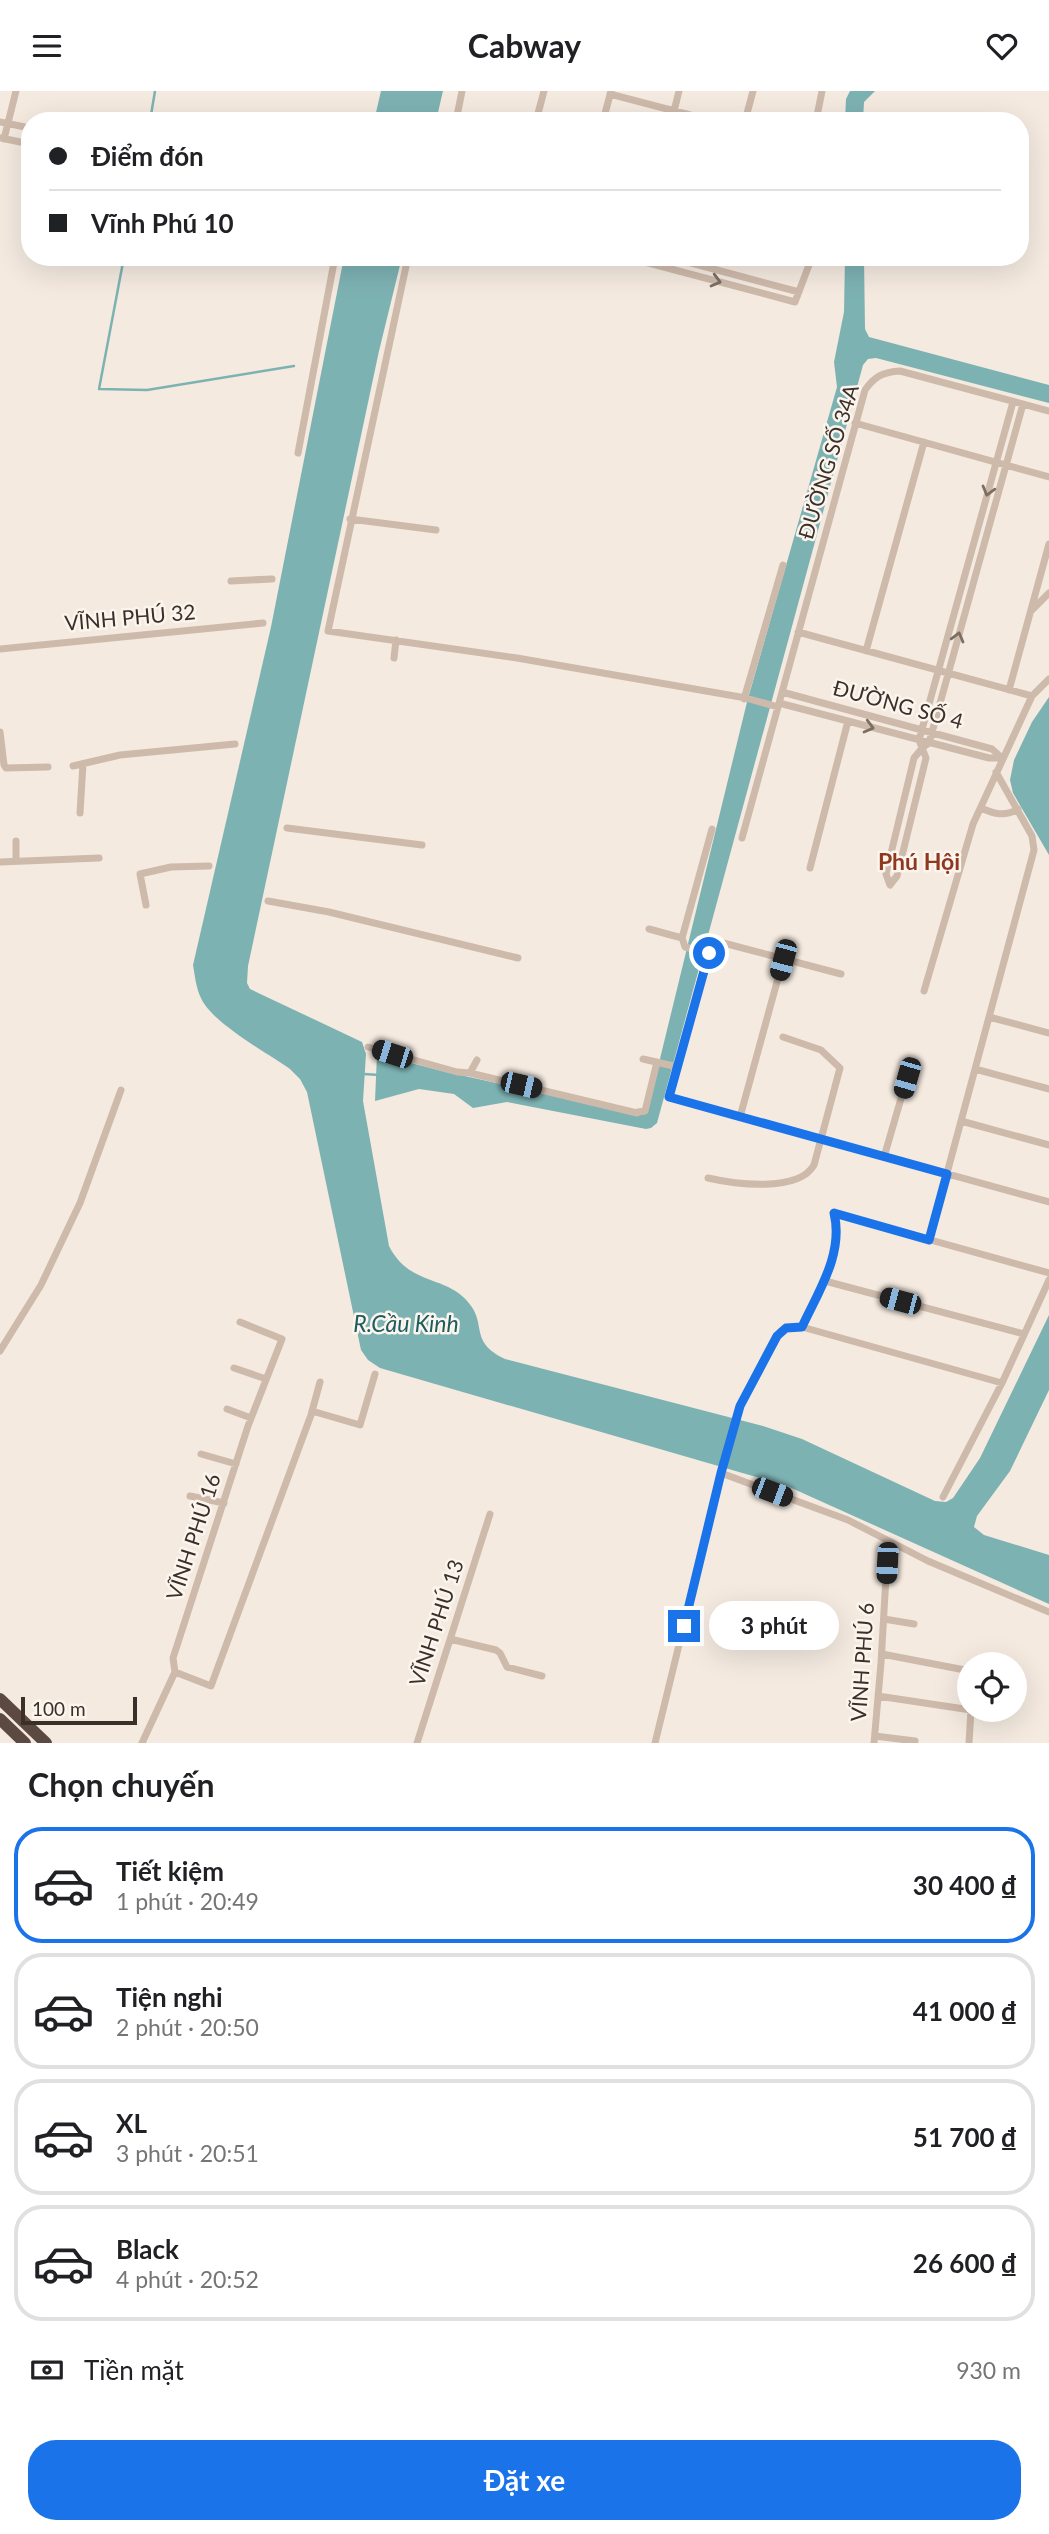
<!DOCTYPE html>
<html lang="vi">
<head>
<meta charset="utf-8">
<style>
	:root { --surface:#fff; --page:#f2f2f2; --text:#202124; --muted:#757577; --line:#e0e0e0; --accent:#1a73e8 }
	body { margin:0; font-family:Lato,sans-serif; background:var(--page); color:var(--text); height:100vh; display:flex; flex-direction:column; font-size:26px; white-space:nowrap }
	* { box-sizing:border-box; margin:0 }
	p { font-size:23px; color:var(--muted) }
	.icon { flex:none; width:38px; height:38px; fill:none; stroke:currentColor; stroke-width:2; stroke-linecap:round; stroke-linejoin:round }
	.map { position:relative; height:1652px; overflow:hidden }
	.panel { display:flex; flex-direction:column; background:var(--surface); flex:1 }
	.panel>* { flex:none }
	.banner { position:absolute; left:21px; top:21px; width:1008px; height:154px; border-radius:28px; box-shadow:0 7px 28px #0002; display:grid; align-content:center; height:154px; padding:0 28px; background:var(--surface) }
	.tools { position:absolute; left:957px; top:1561px; display:grid; gap:14px }
	.tools a { display:grid; place-items:center; width:70px; height:70px; border-radius:50%; background:var(--surface); box-shadow:0 7px 28px #0002; font-size:35px }
	.scale { position:absolute; left:21px; bottom:18px; width:116px; box-sizing:border-box; padding-left:7px; border:4px solid #3b2f2a; border-top:0; font-size:19px; line-height:24px; white-space:nowrap; color:#3b2f2a; -webkit-text-stroke:5px #fbf5ed; paint-order:stroke }
	.end { position:absolute; width:32px; height:32px; margin:-16px; border:9px solid #1a73e8; background:#fff; box-shadow:0 0 0 4px #fff }
	.from { border-radius:50% }
	.bubble { position:absolute; height:49px; border-radius:24px; background:var(--surface); box-shadow:0 7px 28px #0002; font-size:23px; font-weight:700; line-height:49px; text-align:center }
	.car { position:absolute; width:21px; height:42px; margin:-21px -10px; border-radius:9px; box-shadow:0 0 5px 2px #0007; background:linear-gradient(#222 24%,#8ab4d8 0 40%,#222 0 76%,#8ab4d8 0 86%,#222 0) }
	.banner b { display:flex; align-items:center; gap:24px; height:66px; font-size:26px }
	.banner b+b { border-top:2px solid var(--line) }
	.banner i { width:18px; height:18px; background:var(--text) }
	ul { padding:0; list-style:none }
	li { display:flex; align-items:center; gap:21px; height:116px; margin:0 14px 10px; padding:0 14px; border:4px solid var(--line); border-radius:28px }
	li div { flex:1 }
	li b { display:block; font-size:26px }
	li em { font-style:normal; font-weight:700 }
	li.selected { border-color:var(--accent) }
	li>.icon { width:63px; height:63px; stroke-width:1.5 }
	h2 { padding:0 28px; font-size:32px; line-height:84px }
	.pay { display:flex; align-items:center; gap:18px; height:77px; padding:0 28px; font-size:26px }
	.pay p { margin-inline-start:auto }
	.action { display:flex; gap:14px; margin-top:auto; padding:14px 28px }
	.action a { flex:1; height:80px; border-radius:28px; background:var(--accent); color:#fff; font-size:28px; font-weight:700; line-height:80px; text-align:center }
	header { display:flex; justify-content:space-between; align-items:center; height:91px; padding:0 28px; background:var(--surface); font-size:32px; font-weight:700 }
	.map>svg:first-child { display:block }
</style>
</head>
<body>
<header><svg class="icon" aria-label="menu" viewBox="0 0 24 24"><path d="M4 6h16M4 12h16M4 18h16"/></svg>Cabway<svg class="icon" aria-label="heart" viewBox="0 0 24 24"><path d="M12 20l-8-8c-3-5 5-10 8-4 3-6 11-1 8 4z"/></svg></header>
<div class="map">
<svg width="1049" height="1652" viewBox="0 0 1049 1652">
	<rect width="100%" height="100%" fill="#f4eae0"/>
	<path fill="#7db2b3" d="M 381,0 L 443,0 L 436,30 L 374,30 Z
		M 850,0 L 875,0 L 864,11 L 863,30 L 845,30 L 846,8 Z
		M 344,166 L 402,166 L 379,260 L 248,875 L 247,892 L 250,898 L 362,951 L 366,963 L 363,1010 L 389,1155 C 409,1195 446,1184 468,1211 C 488,1234 468,1250 505,1268 L 763,1335 L 802,1348 L 935,1410 L 946,1411 L 953,1407 L 980,1367 L 1049,1224 L 1049,1299 L 1010,1380 L 977,1425 L 974,1436 L 984,1444 L 1049,1464 L 1049,1513 L 787,1395 L 380,1277 L 368,1269 L 361,1259 L 307,1001 L 300,988 L 290,978 C 267,962 211,931 201,907 C 196,897 195,885 193,874 L 271,536 Z
		M 845,166 L 864,166 L 865,238 L 869,246 L 1049,294 L 1049,312 L 876,267 L 868,268 L 863,274 L 657,1032 L 651,1037 L 646,1038 L 507,1011 L 473,1017 L 454,1003 L 419,998 L 375,1010 L 377,963 L 442,980 L 642,1024 L 647,1021 L 747,611 L 837,296 L 834,271 L 844,221 Z
		M 1049,606 L 1049,764 L 1013,702 L 1010,689 L 1014,669 L 1032,631 Z"/>
	<g fill="none" stroke-linecap="round" stroke-linejoin="round">
		<path stroke="#7db2b3" stroke-width="2.5" d="M 150,30 L 155,0
			M 124,166 L 99,298 L 147,299 L 294,275
			M 364,983 L 379,984"/>
		<path stroke="#cebaab" stroke-width="7" d="M 610,3 L 713,30
			M 674,20 L 679,0
			M 456,30 L 462,0
			M 536,30 L 544,0
			M 603,30 L 611,0
			M 745,30 L 753,0
			M 816,30 L 822,0
			M 0,31 L 30,37
			M 1,47 L 30,53
			M 4,48 L 16,0
			M 408,166 L 328,540 L 517,567 L 746,607 L 778,616
			M 626,166 L 795,211 L 812,166
			M 669,166 L 799,201
			M 1013,311 L 919,649 L 926,667 L 897,785 L 890,794 L 886,783 L 914,667 L 923,656 L 929,652 L 1023,313
			M 855,332 L 1049,386
			M 298,362 L 335,166
			M 350,428 L 436,439
			M 231,490 L 272,488
			M 1032,519 L 1049,502
			M 798,541 L 1032,605
			M 0,558 L 263,532
			M 866,560 L 924,351
			M 394,567 L 396,549
			M 1009,599 L 1049,453
			M 782,601 L 992,658 L 1002,667
			M 744,608 L 783,474
			M 779,612 L 989,667 L 1001,667
			M 0,641 L 4,674 L 6,677 L 48,676
			M 73,675 L 120,664 L 235,653
			M 981,717 C 994,723 1005,726 1018,718
			M 80,722 L 83,673
			M 287,737 L 422,754
			M 742,747 L 865,299 C 875,285 883,281 900,280 L 1049,320
			M 16,750 L 16,770
			M 0,771 L 99,767
			M 810,777 L 848,630
			M 268,810 L 329,821 L 518,867
			M 146,814 L 140,783 L 171,776 L 209,775
			M 649,838 L 682,847 L 685,856 L 709,862
			M 682,847 L 712,738
			M 841,883 L 712,849 L 669,1006 L 1049,1111
			M 924,900 L 973,733 L 1032,605 L 1049,588
			M 989,926 L 1049,942
			M 368,956 L 457,981 L 470,982 L 477,969
			M 643,968 L 678,976
			M 975,978 L 1049,998
			M 470,982 L 637,1022
			M 638,1021 L 645,1020 L 657,971
			M 740,1026 L 783,869
			M 961,1030 L 1049,1054
			M 884,1066 L 907,987
			M 708,1087 C 734,1093 798,1102 814,1074 L 840,977 L 821,959 L 783,946
			M 929,1149 L 1034,759 L 1032,745 L 996,681
			M 825,1190 L 1024,1243
			M 802,1236 C 818,1200 843,1163 834,1122 L 1049,1182
			M 0,1260 L 41,1194 L 80,1112 L 121,999
			M 234,1277 L 266,1288
			M 227,1318 L 251,1327
			M 312,1320 L 360,1334 L 375,1283
			M 201,1363 L 236,1373
			M 721,1382 L 848,1429 L 928,1470 L 1049,1521
			M 190,1405 L 224,1412
			M 943,1406 L 1002,1292 L 1049,1189
			M 884,1528 L 914,1533
			M 450,1548 L 496,1559 L 500,1562 L 507,1576 L 542,1585
			M 882,1563 L 970,1580
			M 175,1581 L 211,1595 L 311,1324 L 320,1291
			M 878,1605 L 971,1619 L 969,1652
			M 875,1645 L 915,1650
			M 142,1652 L 175,1581 L 173,1567 L 248,1335 L 282,1248 L 240,1231
			M 417,1652 L 490,1423
			M 655,1652 L 721,1382 L 740,1315 L 781,1240 L 786,1237 L 802,1236 L 1002,1292
			M 874,1652 L 881,1572 L 888,1451"/>
		<path stroke="#5c4941" stroke-width="12" d="M 0,1608 L 46,1652
			M 0,1628 L 25,1652"/>
	</g>
	<defs><path id="oneway-chevron" d="M-2-3.5L2.5 0L-2 3.5" fill="none" stroke-width="1.6" stroke-linecap="round" stroke-linejoin="round" transform="scale(1.75)"/></defs>
	<g stroke="#7d6e64">
		<use href="#oneway-chevron" transform="translate(716 190) rotate(15)"/>
		<use href="#oneway-chevron" transform="translate(988 400) rotate(105)"/>
		<use href="#oneway-chevron" transform="translate(958 546) rotate(-75)"/>
		<use href="#oneway-chevron" transform="translate(869 636) rotate(15)"/>
	</g>
	<g fill="none" stroke-linecap="round" stroke-linejoin="round">
		<path stroke="#1a73e8" stroke-width="9" d="M 684,1535 L 721,1382 L 740,1315 L 777,1245 L 786,1237 L 802,1236 C 818,1201 844,1163 834,1122 L 929,1149 L 947,1083 L 669,1006 L 709,862"/>
	</g>
	<g text-anchor="middle" stroke-width="5" stroke-linejoin="round" paint-order="stroke">
		<g font-size="21" fill="#3b2f2a" stroke="#fbf5ed">
			<text transform="translate(829 371) rotate(-73)" y="7">ĐƯỜNG SỐ 34A</text>
			<text transform="translate(130 527) rotate(-5)" y="7">VĨNH PHÚ 32</text>
			<text transform="translate(898 614) rotate(15)" y="7">ĐƯỜNG SỐ 4</text>
			<text transform="translate(194 1446) rotate(-72)" y="7">VĨNH PHÚ 16</text>
			<text transform="translate(437 1532) rotate(-72)" y="7">VĨNH PHÚ 13</text>
			<text transform="translate(863 1571) rotate(-86)" y="7">VĨNH PHÚ 6</text>
		</g>
		<g font-size="23" font-weight="bold" fill="#8f371f" stroke="#fbf5ed">
			<text x="919" y="779">Phú Hội</text>
		</g>
		<g font-size="23" font-style="italic" fill="#1d5c5f" stroke="#fbf5ed">
			<text x="406" y="1241">R.Cầu Kinh</text>
		</g>
	</g>
</svg>
<div class="tools">
<a><svg class="icon" aria-label="locate" viewBox="0 0 24 24"><circle cx="12" cy="12" r="6"/><path d="M12 2v4M12 18v4M2 12h4M18 12h4"/></svg></a>
</div>
<div class="scale">100 m</div>
<i class="end from" style="left:709px;top:862px"></i>
<i class="end" style="left:684px;top:1535px"></i>
<div class="bubble" style="left:709px;top:1510px;width:130px">3 phút</div>
<i class="car" style="left:783px;top:869px;rotate:195deg"></i>
<i class="car" style="left:392px;top:963px;rotate:288deg"></i>
<i class="car" style="left:907px;top:987px;rotate:196deg"></i>
<i class="car" style="left:521px;top:994px;rotate:103deg"></i>
<i class="car" style="left:900px;top:1210px;rotate:285deg"></i>
<i class="car" style="left:772px;top:1401px;rotate:111deg"></i>
<i class="car" style="left:887px;top:1472px;rotate:183deg"></i>
<div class="banner">
<b><i class="from"></i>Điểm đón</b>
<b><i></i>Vĩnh Phú 10</b>
</div>
</div>
<section class="panel">
<h2>Chọn chuyến</h2>
<ul>
<li class="selected"><svg class="icon" aria-label="car" viewBox="0 0 24 24"><path d="M5 17H2v-5l4-1 3-4h7l3 4 3 1v5h-3M9 17h6M6 11h13"/><circle cx="7" cy="17" r="2"/><circle cx="17" cy="17" r="2"/></svg><div><b>Tiết kiệm</b><p>1 phút · 20:49</p></div><em>30 400 ₫</em></li>
<li><svg class="icon" aria-label="car" viewBox="0 0 24 24"><path d="M5 17H2v-5l4-1 3-4h7l3 4 3 1v5h-3M9 17h6M6 11h13"/><circle cx="7" cy="17" r="2"/><circle cx="17" cy="17" r="2"/></svg><div><b>Tiện nghi</b><p>2 phút · 20:50</p></div><em>41 000 ₫</em></li>
<li><svg class="icon" aria-label="car" viewBox="0 0 24 24"><path d="M5 17H2v-5l4-1 3-4h7l3 4 3 1v5h-3M9 17h6M6 11h13"/><circle cx="7" cy="17" r="2"/><circle cx="17" cy="17" r="2"/></svg><div><b>XL</b><p>3 phút · 20:51</p></div><em>51 700 ₫</em></li>
<li><svg class="icon" aria-label="car" viewBox="0 0 24 24"><path d="M5 17H2v-5l4-1 3-4h7l3 4 3 1v5h-3M9 17h6M6 11h13"/><circle cx="7" cy="17" r="2"/><circle cx="17" cy="17" r="2"/></svg><div><b>Black</b><p>4 phút · 20:52</p></div><em>26 600 ₫</em></li>
</ul>
<div class="pay"><svg class="icon" aria-label="cash" viewBox="0 0 24 24"><path d="M3 7h18v10H3z"/><circle cx="12" cy="12" r="2"/></svg>Tiền mặt<p>930 m</p></div>
<div class="action"><a>Đặt xe</a></div>
</section>
</body>
</html>
